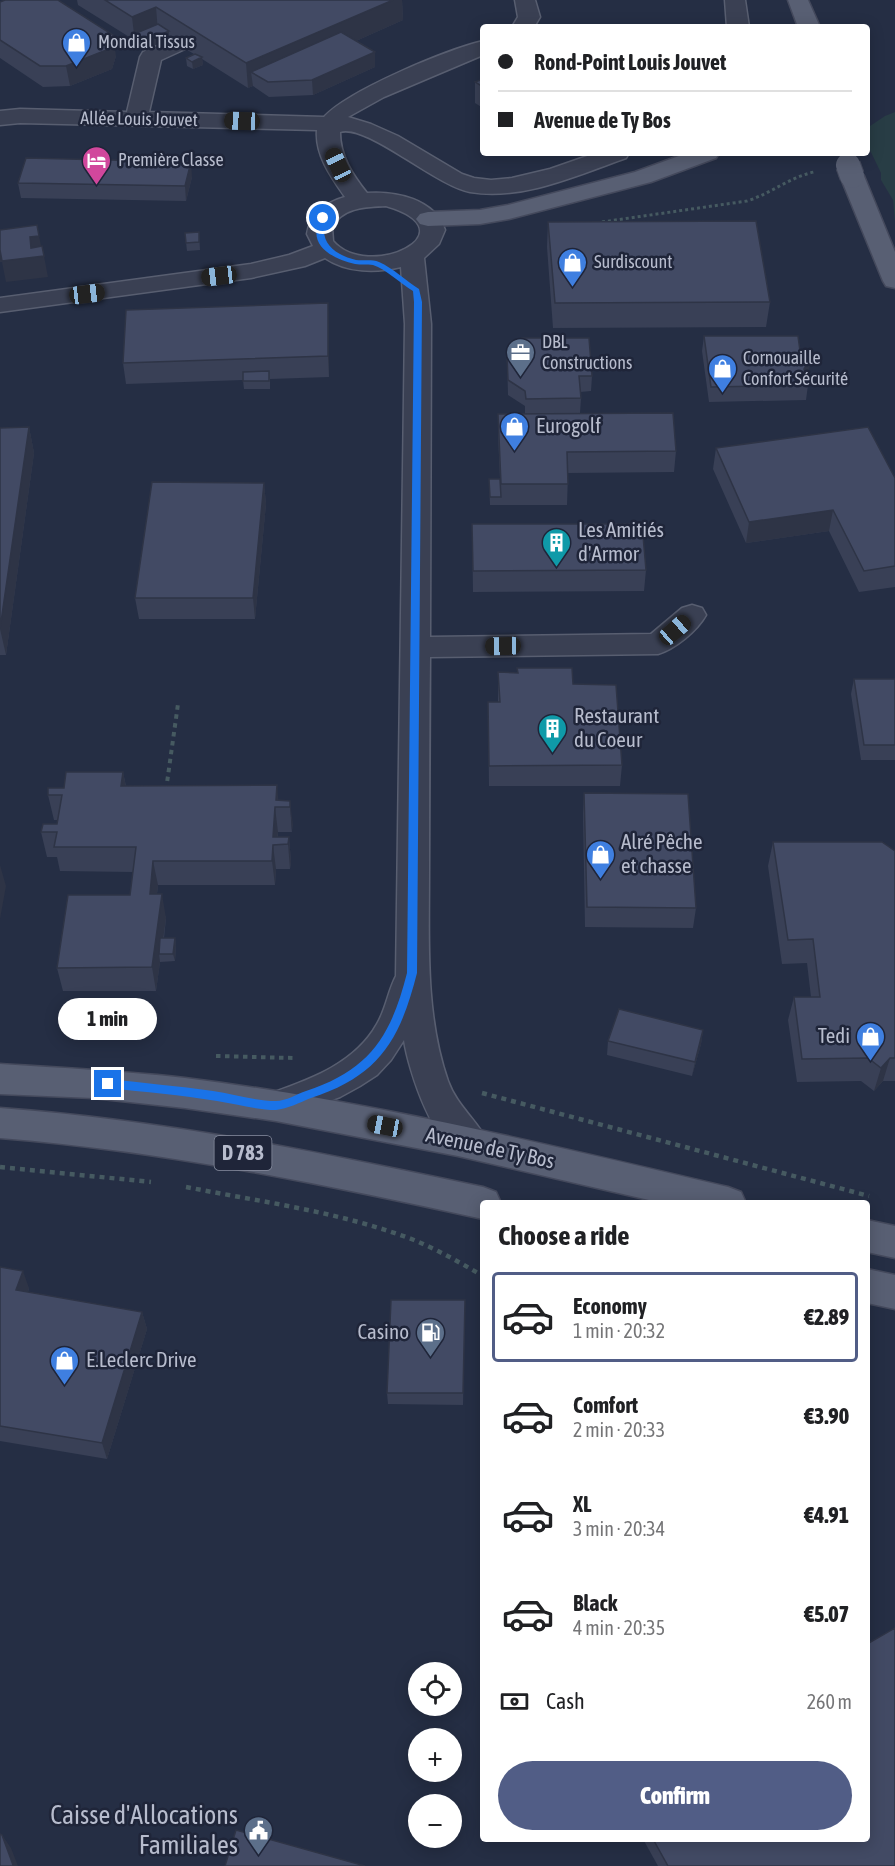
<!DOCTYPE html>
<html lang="en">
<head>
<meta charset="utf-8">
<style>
	:root { --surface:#fff; --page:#f6f6f6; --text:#202124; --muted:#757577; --line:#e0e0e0; --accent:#515d86 }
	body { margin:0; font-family:"Asap Condensed",sans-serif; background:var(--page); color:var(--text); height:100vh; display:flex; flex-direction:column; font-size:22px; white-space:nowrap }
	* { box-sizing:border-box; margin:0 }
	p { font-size:20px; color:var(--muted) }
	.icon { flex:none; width:33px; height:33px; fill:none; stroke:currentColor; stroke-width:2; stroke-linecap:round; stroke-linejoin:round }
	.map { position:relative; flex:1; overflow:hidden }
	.sheet { position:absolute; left:480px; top:1200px; width:390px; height:642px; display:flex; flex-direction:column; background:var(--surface); border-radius:6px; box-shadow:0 3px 15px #0003 }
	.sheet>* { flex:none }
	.top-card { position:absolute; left:480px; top:24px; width:390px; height:132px; border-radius:6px; box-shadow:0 3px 15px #0003; display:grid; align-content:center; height:132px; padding:0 18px; background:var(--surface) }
	.buttons { position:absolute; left:408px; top:1662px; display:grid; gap:12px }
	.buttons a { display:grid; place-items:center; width:54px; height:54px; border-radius:50%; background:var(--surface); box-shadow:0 3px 15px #0003; font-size:30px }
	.end { position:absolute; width:27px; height:27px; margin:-14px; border:8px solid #1a73e8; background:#fff; box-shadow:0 0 0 3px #fff }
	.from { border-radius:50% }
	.bubble { position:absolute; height:42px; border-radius:21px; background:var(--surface); box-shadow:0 3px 15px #0003; font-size:20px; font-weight:800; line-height:42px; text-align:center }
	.car { position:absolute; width:18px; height:36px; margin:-18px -9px; border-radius:8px; box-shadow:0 0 4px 2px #0007; background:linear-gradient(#222 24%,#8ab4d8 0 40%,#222 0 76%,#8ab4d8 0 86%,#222 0) }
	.top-card b { display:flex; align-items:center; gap:21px; height:57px; font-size:22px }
	.top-card b+b { border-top:2px solid var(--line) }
	.top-card i { width:15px; height:15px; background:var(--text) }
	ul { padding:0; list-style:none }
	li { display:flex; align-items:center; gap:18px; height:90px; margin:0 12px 9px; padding:0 6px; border:3px solid transparent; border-radius:6px }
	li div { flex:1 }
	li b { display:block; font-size:22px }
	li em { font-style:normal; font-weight:800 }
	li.current { border-color:var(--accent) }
	li>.icon { width:54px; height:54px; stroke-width:1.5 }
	h2 { padding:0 18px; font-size:27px; line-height:72px }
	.pay { display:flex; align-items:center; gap:15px; height:66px; padding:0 18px; font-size:22px }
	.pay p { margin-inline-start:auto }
	.action { display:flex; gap:12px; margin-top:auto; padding:12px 18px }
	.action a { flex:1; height:69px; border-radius:36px; background:var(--accent); color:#fff; font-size:24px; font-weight:800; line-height:69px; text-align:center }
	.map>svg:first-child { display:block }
</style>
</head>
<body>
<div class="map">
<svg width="895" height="1866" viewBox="0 0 895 1866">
	<rect width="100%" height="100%" fill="#252e44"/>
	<path fill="#283d45" d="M 895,112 L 895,222 L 893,200 L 881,180 L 881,173 L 867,144 L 867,128 L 885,116 Z"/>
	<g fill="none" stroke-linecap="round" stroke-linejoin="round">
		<defs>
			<path id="minor" d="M 515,0 L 535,0 L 540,17 L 534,27 L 512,27 L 518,17 Z
				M 725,0 L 745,0 L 749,27 L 727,27 Z
				M 177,38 L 185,39 L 188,44 L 185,49 L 161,60 L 149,112 L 324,117 C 349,90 446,50 483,41 L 483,55 L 384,97 L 348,117 L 371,124 L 398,136 L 462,174 L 474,178 L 491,180 L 512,178 L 550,169 L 596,153 L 629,153 L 626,158 C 578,175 522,201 470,192 C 436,186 366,123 340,132 C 340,156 352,174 367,193 C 396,191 435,199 445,230 L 439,244 L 424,258 L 431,324 L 430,637 L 651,634 L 682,608 L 692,605 L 702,608 L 706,615 C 697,631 675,649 658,654 L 430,657 C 429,729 429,801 429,872 C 429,942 425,1015 448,1081 C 457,1106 477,1120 488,1142 L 483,1153 C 479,1154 473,1157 469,1157 C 435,1155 408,1068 404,1040 L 391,1060 L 377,1075 L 360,1086 L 340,1097 L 278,1120 L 266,1115 L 260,1105 L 266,1095 C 308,1080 354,1065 377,1024 C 386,1009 388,991 396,976 L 405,324 L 401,267 C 376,273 347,273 325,258 L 305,266 L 251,278 L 0,312 L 0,298 L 251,264 L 289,255 L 313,246 L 307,234 C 310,214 327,202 345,197 C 331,177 315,155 317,130 L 20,123 L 0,125 L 0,111 L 20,109 L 127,112 L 140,57 L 143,52 ZM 386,206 C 474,232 368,282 333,241 L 332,227 C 343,207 366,207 386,206 Z"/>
			<path id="major" d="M 788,0 L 808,0 L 820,27 L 798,27 Z
				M 687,153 L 719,153 L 716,158 L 651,182 L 509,219 L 480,224 L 428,226 L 420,224 L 416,219 L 420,214 L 428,212 L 480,210 L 508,205 L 635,172 Z
				M 852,169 L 860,171 L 864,176 L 895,252 L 895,288 L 886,286 L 883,281 L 840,176 L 844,171 Z
				M 0,1064 C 62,1068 124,1071 185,1078 C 369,1101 549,1145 728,1187 L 741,1192 L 746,1203 L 662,1203 L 458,1156 L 276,1121 L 185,1108 L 93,1098 L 0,1094 Z
				M 0,1108 C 164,1120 323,1153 483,1187 L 496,1192 L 501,1203 L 483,1203 L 483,1219 C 323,1184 164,1151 0,1138 Z
				M 867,1220 L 895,1226 L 895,1258 L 867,1252 Z
				M 867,1269 L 895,1275 L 895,1309 L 867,1303 Z"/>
		</defs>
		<use href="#minor" stroke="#585e70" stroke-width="3"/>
		<use href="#major" stroke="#44495c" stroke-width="3"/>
		<path stroke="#465a61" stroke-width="3" stroke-dasharray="3 3" stroke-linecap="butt" d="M 602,222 L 747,201 C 772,193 788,178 814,172"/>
		<path stroke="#465a61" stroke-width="4" stroke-dasharray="4.5 4.5" stroke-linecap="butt" d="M 166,790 L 178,704
			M 216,1056 L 293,1058"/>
		<path stroke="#465a61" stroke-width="4.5" stroke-dasharray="5 5" stroke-linecap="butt" d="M 482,1093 L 869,1196
			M 0,1167 L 151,1182
			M 186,1187 C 262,1202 341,1212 414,1240 C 438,1250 461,1263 483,1276"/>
		<use href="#minor" fill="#3a4053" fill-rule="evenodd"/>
		<use href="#major" fill="#585f73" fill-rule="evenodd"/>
		<defs>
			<path id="major-bridge" d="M 848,165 L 852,176"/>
		</defs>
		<use href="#major-bridge" stroke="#44495c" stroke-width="26" stroke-linecap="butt"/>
		<use href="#major-bridge" stroke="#585f73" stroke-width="24"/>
	</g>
	<path fill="#394056" d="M 77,0 L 402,0 L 403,20 L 356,41 L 375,67 L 313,95 L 269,97 L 253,86 L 248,88 L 202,59 L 203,65 L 193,69 L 187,66 L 186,58 L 194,54 L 169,39 L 147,48 L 78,5 Z
		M 0,2 L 116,56 L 112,69 L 70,86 L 43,87 L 0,58 Z
		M 483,79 L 483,108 L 475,103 L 475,82 Z
		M 192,177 L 186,201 L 21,198 L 18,183 Z
		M 548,222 L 770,302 L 766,327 L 553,328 L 547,247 Z
		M 199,232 L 200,250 L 187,251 L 185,233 Z
		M 329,324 L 329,377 L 270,379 L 270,389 L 244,389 L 243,380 L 126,384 L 123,363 Z
		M 704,336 L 800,351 L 809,370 L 806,376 L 808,385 L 806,400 L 709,402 L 702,351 Z
		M 522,338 L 592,376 L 591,391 L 580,392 L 581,398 L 580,413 L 676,451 L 674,472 L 568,473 L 567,505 L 490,505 L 489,479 L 500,479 L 498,435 L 498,414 L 525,414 L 525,406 L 508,395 L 507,356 L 521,355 Z
		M 29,427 L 34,453 L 6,655 L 0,655 L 0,428 Z
		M 716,448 L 895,478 L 895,587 L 859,592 L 829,531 L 746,543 L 713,469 Z
		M 264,483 L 266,504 L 255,619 L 139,619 L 135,598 Z
		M 472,524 L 646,570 L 644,591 L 473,592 Z
		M 517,668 L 573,684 L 622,765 L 620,786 L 489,786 L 488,702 L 498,702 L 498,672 L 517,673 Z
		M 854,679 L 895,679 L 895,760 L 861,760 L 851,694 Z
		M 123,772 L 126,786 L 279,800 L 290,801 L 292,832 L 278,832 L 278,837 L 289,837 L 291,862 L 290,869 L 276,869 L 275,885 L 158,885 L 157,894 L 166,918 L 164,938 L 175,938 L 176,945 L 175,961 L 160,962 L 156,991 L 63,991 L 57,968 L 130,895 L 133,872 L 60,871 L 57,857 L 47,857 L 41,832 L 57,824 L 58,820 L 54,820 L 48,795 L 64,788 Z
		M 584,793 L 696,908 L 693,928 L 585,927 L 583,813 Z
		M 773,842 L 895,851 L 895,1081 L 883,1081 L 874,1091 L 861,1081 L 797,1082 L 788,1020 L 794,997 L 811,997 L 807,963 L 782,964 L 768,866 Z
		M 703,1030 L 701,1044 L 692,1076 L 607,1055 L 608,1041 Z
		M 0,1267 L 29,1288 L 28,1292 L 142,1312 L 147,1329 L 107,1459 L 0,1441 Z
		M 465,1300 L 463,1405 L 388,1404 L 387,1393 Z
		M 643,1839 L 867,1839 L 895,1866 L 658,1866 Z"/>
	<path fill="#2e3446" d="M 393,0 L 402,0 L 403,20 L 266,81 L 251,72 L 253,86 L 248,88 L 246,63 Z
		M 156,7 L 158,32 L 134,34 L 132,17 Z
		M 169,31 L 169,39 L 147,48 L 146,41 Z
		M 113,35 L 116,56 L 112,69 L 70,86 L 66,66 Z
		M 375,52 L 375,67 L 313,95 L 312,80 Z
		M 202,57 L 203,65 L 193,69 L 192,62 Z
		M 191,162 L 192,177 L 186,201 L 185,186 Z
		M 37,225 L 43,256 L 44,256 L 48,277 L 6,282 L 2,262 L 0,262 L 0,248 L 30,237 Z
		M 328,303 L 329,324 L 329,377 L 328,356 Z
		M 812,355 L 809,370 L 802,384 L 804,369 Z
		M 29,427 L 34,453 L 6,655 L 0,629 Z
		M 264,483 L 266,504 L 255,619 L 253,598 Z
		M 833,510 L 829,531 L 746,543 L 749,522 Z
		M 123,772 L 128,797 L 121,786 Z
		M 277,785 L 279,807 L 276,800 Z
		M 290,801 L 293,825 L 292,832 L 290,807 Z
		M 275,807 L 278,832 L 277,845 L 273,837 Z
		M 289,837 L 291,862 L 290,869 L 288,844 Z
		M 273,845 L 276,869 L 275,885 L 272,861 Z
		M 153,861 L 158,885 L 154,918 L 150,894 Z
		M 0,865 L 6,886 L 0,919 Z
		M 162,894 L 166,918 L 161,954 L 159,954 L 160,962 L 156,991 L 152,967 Z
		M 175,938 L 176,945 L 175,961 L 173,954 Z
		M 703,1030 L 701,1044 L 692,1076 L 695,1062 Z
		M 890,1058 L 883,1081 L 874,1091 L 881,1068 Z
		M 23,1271 L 29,1288 L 24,1302 L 16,1290 Z
		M 142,1312 L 147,1329 L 107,1459 L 102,1443 Z
		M 2,1835 L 11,1848 L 18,1866 L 13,1866 Z"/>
	<path fill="#424a64" stroke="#2e3446" stroke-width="1.5" d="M 5,0 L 58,0 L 113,35 L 109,49 L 66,66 L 40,66 L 0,40 L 0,2 Z
		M 105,0 L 393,0 L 246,63 L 156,7 L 132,17 Z
		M 158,24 L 169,31 L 146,41 L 134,34 Z
		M 341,32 L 375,52 L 312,80 L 268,82 L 251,72 Z
		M 195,54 L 202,57 L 192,62 L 186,58 Z
		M 483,79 L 483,87 L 475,82 Z
		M 26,158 L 191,162 L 185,186 L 18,183 Z
		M 756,221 L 770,302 L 555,303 L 548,222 Z
		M 37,225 L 39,236 L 30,237 L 31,248 L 42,246 L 44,256 L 2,261 L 0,250 L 0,230 Z
		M 199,232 L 199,242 L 186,243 L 185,233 Z
		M 328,303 L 328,356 L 123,363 L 126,310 Z
		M 704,336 L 798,336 L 800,351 L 812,355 L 804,369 L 808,385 L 711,387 Z
		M 522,338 L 589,338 L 592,376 L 579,376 L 581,398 L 526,399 L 525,391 L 508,380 L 507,356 L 523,355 Z
		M 269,371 L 269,381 L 243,381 L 243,372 Z
		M 673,413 L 676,451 L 567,452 L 568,484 L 501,484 L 498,414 Z
		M 29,427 L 0,629 L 0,428 Z
		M 868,427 L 895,478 L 895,566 L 864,571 L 833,510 L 749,522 L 716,448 Z
		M 489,479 L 500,479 L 501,497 L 490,497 Z
		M 152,482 L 264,483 L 253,598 L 135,598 Z
		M 472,524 L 642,524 L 646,570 L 473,571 Z
		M 517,668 L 572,668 L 573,684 L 616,685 L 622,765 L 489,766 L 488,702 L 500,702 L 498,672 L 518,673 Z
		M 854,679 L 895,679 L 895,745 L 864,745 Z
		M 66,772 L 123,772 L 121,786 L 277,785 L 276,800 L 290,801 L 290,807 L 275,807 L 273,837 L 289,837 L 288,844 L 273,845 L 272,861 L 153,861 L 150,894 L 162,894 L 152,967 L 57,968 L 68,895 L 130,895 L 136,847 L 54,847 L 57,832 L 41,832 L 43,824 L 57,824 L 62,795 L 48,795 L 48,788 L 64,788 Z
		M 584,793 L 688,794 L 696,908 L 587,907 Z
		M 773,842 L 882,842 L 895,851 L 895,1058 L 890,1058 L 881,1068 L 868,1058 L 802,1059 L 794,997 L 820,997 L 813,939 L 788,940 Z
		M 160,938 L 175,938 L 173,954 L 159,954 Z
		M 619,1009 L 703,1030 L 695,1062 L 608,1041 Z
		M 0,1267 L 23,1271 L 16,1290 L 142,1312 L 102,1443 L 0,1426 Z
		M 391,1300 L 465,1300 L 463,1393 L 387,1393 Z
		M 895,1628 L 895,1866 L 668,1866 L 653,1839 L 867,1839 L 867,1644 Z
		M 236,1830 L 365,1866 L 225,1866 Z
		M 0,1834 L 2,1835 L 13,1865 L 13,1866 L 0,1866 Z"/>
	<path fill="#1a73e8" d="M 321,217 L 327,218 C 317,241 334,255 356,260 C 363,261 372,259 379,262 C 393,268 406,281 419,289 L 422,302 L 417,973 C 400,1040 379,1076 311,1098 C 301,1102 287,1109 276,1110 C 257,1110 236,1104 217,1101 C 181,1095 145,1092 108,1088 L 103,1084 L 108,1079 C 143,1083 178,1086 213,1091 C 233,1094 255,1101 276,1101 C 286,1101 297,1094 306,1091 C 370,1070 391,1036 407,973 L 414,302 L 413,291 C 401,284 386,269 373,265 C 367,264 361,265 355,264 C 330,258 306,244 321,217 Z"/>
	<defs>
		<symbol id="shop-pin" viewBox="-11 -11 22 30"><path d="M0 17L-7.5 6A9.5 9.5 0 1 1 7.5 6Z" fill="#3f7fe0" stroke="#1f2539"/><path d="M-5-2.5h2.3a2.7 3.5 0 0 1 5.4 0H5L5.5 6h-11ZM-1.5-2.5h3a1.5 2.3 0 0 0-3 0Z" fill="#fff"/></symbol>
		<symbol id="hotel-pin" viewBox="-11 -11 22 30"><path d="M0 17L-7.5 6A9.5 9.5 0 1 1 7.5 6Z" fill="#d1479c" stroke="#1f2539"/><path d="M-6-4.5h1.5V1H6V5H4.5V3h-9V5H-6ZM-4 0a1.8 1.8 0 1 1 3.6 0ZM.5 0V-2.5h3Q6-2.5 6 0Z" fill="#fff"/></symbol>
		<symbol id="office-pin" viewBox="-11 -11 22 30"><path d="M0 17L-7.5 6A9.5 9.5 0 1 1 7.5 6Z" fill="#5c6f8a" stroke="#1f2539"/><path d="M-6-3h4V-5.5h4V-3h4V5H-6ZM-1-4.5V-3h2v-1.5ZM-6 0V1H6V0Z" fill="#fff"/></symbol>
		<symbol id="building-pin" viewBox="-11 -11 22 30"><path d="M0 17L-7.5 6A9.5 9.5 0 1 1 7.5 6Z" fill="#0f9aa8" stroke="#1f2539"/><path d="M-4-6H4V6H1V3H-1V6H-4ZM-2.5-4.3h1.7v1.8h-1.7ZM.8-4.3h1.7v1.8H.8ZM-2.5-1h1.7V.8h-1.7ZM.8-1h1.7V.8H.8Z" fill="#fff"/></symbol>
		<symbol id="fuel-pin" viewBox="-11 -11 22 30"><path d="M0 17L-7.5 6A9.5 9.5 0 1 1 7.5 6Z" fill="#5c6f8a" stroke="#1f2539"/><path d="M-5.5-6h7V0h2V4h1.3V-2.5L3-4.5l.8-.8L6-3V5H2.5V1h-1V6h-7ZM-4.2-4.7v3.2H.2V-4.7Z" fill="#fff"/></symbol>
		<symbol id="civic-pin" viewBox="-11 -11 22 30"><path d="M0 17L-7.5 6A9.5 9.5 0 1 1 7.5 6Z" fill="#5c6f8a" stroke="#1f2539"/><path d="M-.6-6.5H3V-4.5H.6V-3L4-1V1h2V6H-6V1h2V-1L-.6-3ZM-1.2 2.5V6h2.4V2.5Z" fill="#fff"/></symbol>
	</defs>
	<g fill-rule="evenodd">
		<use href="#shop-pin" x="60" y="26" width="33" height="45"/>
		<use href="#hotel-pin" x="80" y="144" width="33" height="45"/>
		<use href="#shop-pin" x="556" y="246" width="33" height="45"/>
		<use href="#office-pin" x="504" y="336" width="33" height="45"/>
		<use href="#shop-pin" x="706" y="352" width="33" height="45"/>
		<use href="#shop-pin" x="498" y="410" width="33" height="45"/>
		<use href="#building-pin" x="540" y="526" width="33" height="45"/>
		<use href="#building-pin" x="536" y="712" width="33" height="45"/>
		<use href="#shop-pin" x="584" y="838" width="33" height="45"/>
		<use href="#shop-pin" x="854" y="1020" width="33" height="45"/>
		<use href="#fuel-pin" x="414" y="1316" width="33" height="45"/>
		<use href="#shop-pin" x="48" y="1344" width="33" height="45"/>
		<use href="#civic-pin" x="242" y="1814" width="33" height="45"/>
	</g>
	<g text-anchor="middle" stroke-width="5" stroke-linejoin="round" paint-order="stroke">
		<g font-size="18" fill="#b7bccd" stroke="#1f2539" text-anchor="start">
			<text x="98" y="48">Mondial Tissus</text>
			<text x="118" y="166">Première Classe</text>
			<text x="594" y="268">Surdiscount</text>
			<text x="542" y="348">DBL<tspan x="542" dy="21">Constructions</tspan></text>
			<text x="743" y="364">Cornouaille<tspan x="743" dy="21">Confort Sécurité</tspan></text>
		</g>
		<g font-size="18" fill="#b7bccd" stroke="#1f2539">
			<text transform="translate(139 119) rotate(1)" y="6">Allée Louis Jouvet</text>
		</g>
		<rect fill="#1f2539" stroke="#898fa1" stroke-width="1.5" x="214.5" y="1136" width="57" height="34" rx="4.5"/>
		<g font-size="20" font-weight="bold" fill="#b7bccd">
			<text x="243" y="1160">D 783</text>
		</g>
		<g font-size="21" fill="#b7bccd" stroke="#1f2539" text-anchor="start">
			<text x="536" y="433">Eurogolf</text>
			<text x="578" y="537">Les Amitiés<tspan x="578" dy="24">d'Armor</tspan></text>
			<text x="574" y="723">Restaurant<tspan x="574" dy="24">du Coeur</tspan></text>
			<text x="621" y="849">Alré Pêche<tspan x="621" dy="24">et chasse</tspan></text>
			<text x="850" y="1043" text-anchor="end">Tedi</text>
			<text x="409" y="1339" text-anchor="end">Casino</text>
			<text x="86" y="1367">E.Leclerc Drive</text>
		</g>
		<g font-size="21" fill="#b7bccd" stroke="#1f2539">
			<text transform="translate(490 1148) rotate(12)" y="7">Avenue de Ty Bos</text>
		</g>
		<g font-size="26" fill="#b7bccd" stroke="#1f2539" text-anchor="end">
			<text x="238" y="1824">Caisse d'Allocations<tspan x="238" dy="30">Familiales</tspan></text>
		</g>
	</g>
</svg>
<div class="buttons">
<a><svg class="icon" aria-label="locate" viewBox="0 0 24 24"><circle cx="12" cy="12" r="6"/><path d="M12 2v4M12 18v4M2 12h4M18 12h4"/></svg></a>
<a>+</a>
<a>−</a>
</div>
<i class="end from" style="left:323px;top:218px"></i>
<i class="end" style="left:108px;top:1084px"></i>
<div class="bubble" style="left:58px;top:998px;width:99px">1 min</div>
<i class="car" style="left:242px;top:121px;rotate:272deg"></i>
<i class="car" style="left:338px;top:165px;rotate:335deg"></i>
<i class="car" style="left:219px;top:276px;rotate:263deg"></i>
<i class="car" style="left:87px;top:294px;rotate:83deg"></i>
<i class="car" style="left:675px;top:630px;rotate:49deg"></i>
<i class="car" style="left:503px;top:646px;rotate:269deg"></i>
<i class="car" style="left:385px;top:1126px;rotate:281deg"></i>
<div class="top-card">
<b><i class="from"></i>Rond-Point Louis Jouvet</b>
<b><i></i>Avenue de Ty Bos</b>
</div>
<section class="sheet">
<h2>Choose a ride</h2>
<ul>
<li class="current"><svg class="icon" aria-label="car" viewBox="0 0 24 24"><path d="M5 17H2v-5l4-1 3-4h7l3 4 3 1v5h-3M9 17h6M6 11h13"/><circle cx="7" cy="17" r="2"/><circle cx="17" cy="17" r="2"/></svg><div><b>Economy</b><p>1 min · 20:32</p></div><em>€2.89</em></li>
<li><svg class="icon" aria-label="car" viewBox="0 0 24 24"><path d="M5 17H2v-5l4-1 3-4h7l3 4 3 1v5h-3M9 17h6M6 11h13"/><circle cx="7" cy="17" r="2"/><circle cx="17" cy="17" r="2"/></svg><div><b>Comfort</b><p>2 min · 20:33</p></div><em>€3.90</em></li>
<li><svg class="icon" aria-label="car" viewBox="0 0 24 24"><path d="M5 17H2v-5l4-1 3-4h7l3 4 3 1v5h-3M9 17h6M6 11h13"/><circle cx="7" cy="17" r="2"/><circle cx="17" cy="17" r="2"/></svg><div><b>XL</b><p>3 min · 20:34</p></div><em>€4.91</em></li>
<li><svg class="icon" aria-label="car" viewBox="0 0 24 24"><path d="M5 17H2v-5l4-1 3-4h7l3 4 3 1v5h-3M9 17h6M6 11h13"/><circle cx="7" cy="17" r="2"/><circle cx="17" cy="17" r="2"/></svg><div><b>Black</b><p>4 min · 20:35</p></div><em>€5.07</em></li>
</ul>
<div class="pay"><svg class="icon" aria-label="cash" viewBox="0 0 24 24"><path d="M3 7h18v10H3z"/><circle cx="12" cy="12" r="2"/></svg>Cash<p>260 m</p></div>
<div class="action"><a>Confirm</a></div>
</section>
</div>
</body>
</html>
